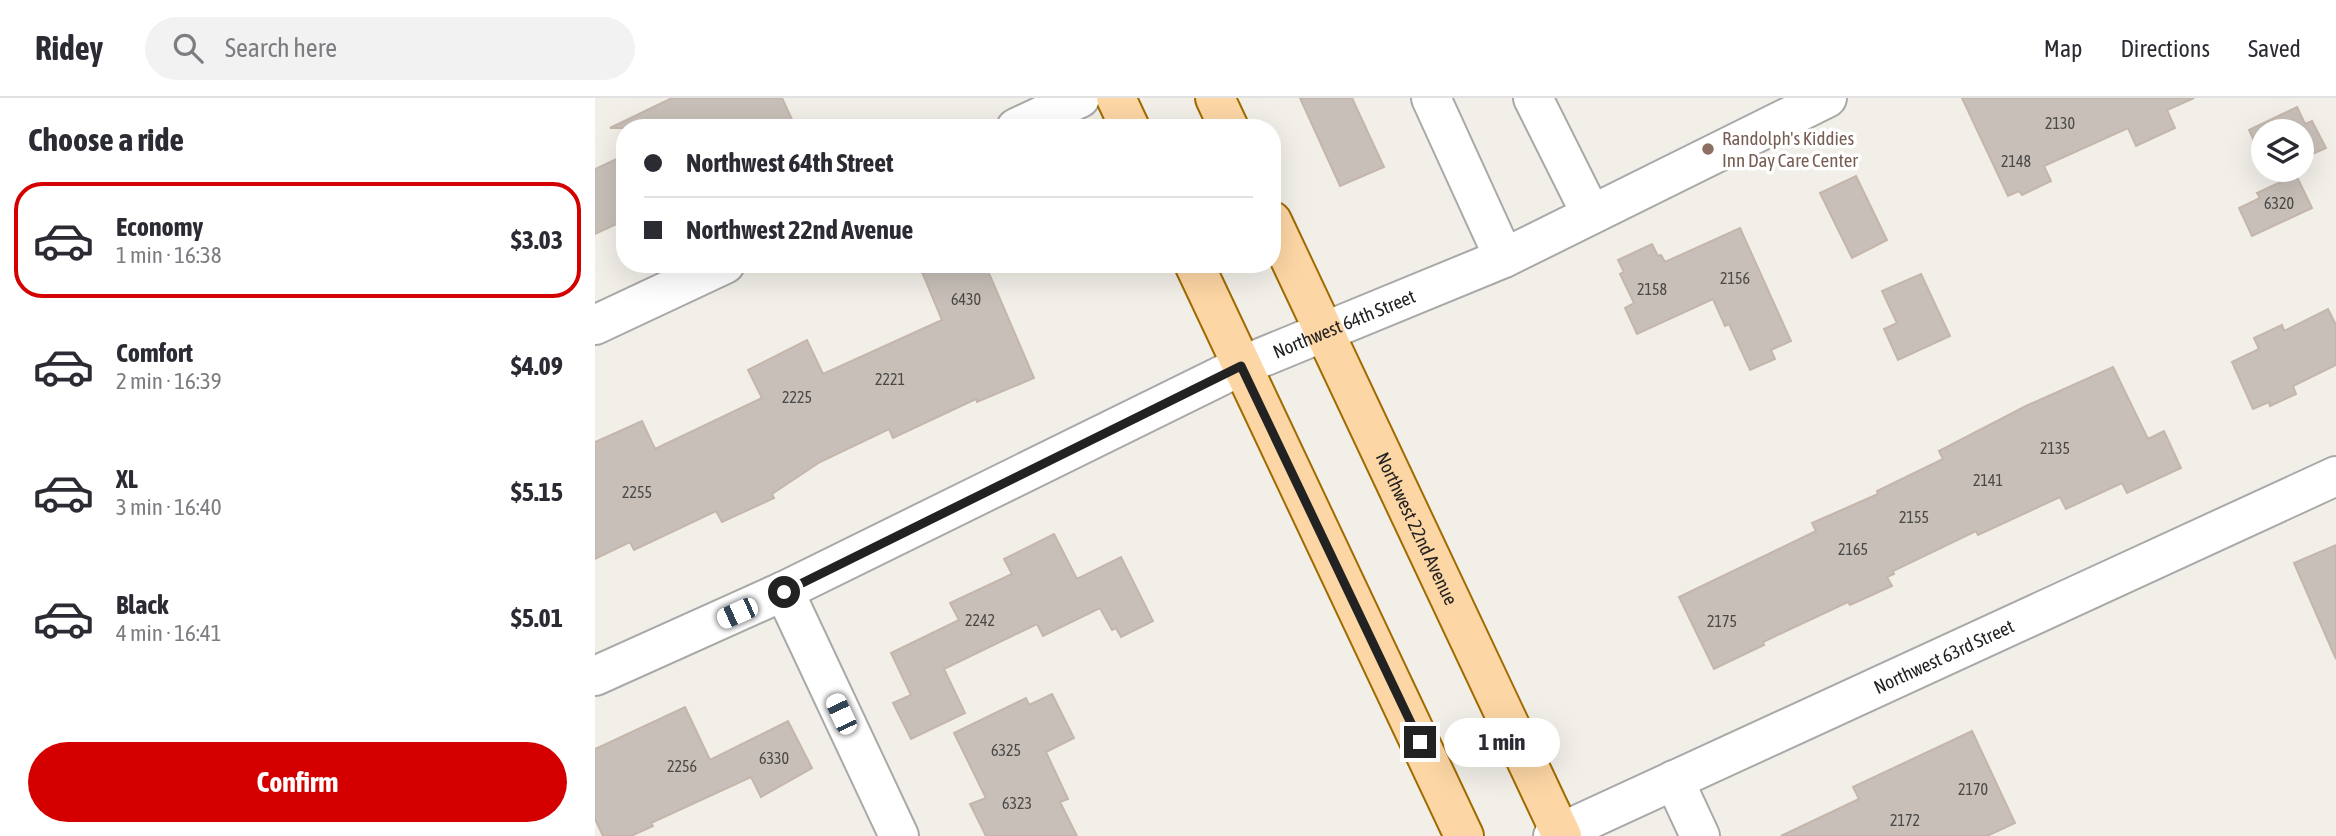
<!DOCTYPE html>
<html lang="en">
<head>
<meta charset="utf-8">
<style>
	:root { --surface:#fff; --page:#f2f2f3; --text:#2b2b33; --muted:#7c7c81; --line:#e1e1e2; --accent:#d40000 }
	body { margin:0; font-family:"Asap Condensed",sans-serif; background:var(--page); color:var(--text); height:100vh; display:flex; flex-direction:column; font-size:26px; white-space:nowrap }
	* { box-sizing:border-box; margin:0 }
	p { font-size:23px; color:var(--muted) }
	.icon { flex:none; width:38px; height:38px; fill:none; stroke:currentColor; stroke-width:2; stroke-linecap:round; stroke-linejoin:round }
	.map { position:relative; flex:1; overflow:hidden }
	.sheet { display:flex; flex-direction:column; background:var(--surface); width:595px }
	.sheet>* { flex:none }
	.banner { position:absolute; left:21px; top:21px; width:665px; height:154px; border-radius:28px; box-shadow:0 7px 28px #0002; display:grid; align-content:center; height:154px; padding:0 28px; background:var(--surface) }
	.buttons { position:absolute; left:1656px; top:21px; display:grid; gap:14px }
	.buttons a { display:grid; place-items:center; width:63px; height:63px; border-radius:50%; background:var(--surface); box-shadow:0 7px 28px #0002; font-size:35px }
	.end { position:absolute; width:32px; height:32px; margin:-16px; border:9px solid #222; background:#fff; box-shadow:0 0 0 4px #fff }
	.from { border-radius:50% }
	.bubble { position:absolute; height:49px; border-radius:24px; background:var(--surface); box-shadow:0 7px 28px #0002; font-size:23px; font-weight:700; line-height:49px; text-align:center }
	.car { position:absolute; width:21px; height:42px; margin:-21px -10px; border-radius:9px; box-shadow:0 0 5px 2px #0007; background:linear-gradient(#fff 24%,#345 0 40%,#fff 0 76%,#345 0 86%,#fff 0) }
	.banner b { display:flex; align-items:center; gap:24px; height:66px; font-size:26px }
	.banner b+b { border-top:2px solid var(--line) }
	.banner i { width:18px; height:18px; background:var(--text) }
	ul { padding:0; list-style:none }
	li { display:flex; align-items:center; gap:21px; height:116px; margin:0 14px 10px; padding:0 14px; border:4px solid transparent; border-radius:28px }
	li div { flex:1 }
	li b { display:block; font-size:26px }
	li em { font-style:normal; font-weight:700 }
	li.current { border-color:var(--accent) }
	li>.icon { width:63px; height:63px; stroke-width:1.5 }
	h2 { padding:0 28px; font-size:32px; line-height:84px }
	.button { display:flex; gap:14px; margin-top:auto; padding:14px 28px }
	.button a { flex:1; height:80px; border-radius:42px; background:var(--accent); color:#fff; font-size:28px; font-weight:700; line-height:80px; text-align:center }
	header { display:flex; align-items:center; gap:42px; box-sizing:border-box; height:98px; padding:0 35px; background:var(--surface); border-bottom:2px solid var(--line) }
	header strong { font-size:33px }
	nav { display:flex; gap:38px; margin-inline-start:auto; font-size:24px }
	.search { width:490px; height:63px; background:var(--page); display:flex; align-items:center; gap:18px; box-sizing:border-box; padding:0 24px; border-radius:38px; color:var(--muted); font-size:26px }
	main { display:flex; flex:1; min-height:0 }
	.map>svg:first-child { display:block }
</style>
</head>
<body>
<header>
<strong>Ridey</strong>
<div class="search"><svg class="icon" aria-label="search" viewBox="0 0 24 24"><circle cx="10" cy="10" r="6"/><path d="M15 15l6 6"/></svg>Search here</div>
<nav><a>Map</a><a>Directions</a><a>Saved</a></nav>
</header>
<main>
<section class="sheet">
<h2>Choose a ride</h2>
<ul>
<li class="current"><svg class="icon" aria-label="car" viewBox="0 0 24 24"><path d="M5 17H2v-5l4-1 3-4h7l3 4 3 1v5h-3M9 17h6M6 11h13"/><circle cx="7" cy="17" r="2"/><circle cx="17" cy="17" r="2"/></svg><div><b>Economy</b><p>1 min · 16:38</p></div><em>$3.03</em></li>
<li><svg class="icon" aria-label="car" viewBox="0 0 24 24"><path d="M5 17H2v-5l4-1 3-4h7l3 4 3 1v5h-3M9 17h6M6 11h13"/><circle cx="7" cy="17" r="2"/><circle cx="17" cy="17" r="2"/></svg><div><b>Comfort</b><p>2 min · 16:39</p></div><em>$4.09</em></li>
<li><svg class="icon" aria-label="car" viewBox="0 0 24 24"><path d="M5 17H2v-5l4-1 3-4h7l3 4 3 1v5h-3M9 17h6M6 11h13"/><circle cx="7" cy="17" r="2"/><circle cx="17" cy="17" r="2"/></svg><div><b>XL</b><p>3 min · 16:40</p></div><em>$5.15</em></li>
<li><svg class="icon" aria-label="car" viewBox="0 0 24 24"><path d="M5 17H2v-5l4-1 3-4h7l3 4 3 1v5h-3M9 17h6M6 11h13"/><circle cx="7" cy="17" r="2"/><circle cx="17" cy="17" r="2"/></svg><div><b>Black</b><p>4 min · 16:41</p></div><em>$5.01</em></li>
</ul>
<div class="button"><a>Confirm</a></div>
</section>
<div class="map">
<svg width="1741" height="738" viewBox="0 0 1741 738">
	<rect width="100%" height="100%" fill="#f2efe9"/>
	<path fill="#c7bfb8" stroke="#c4b6ab" stroke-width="2" d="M 77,0 L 187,0 L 201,30 L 15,30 Z
		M 705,0 L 757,0 L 789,69 L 745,88 Z
		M 1367,0 L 1599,0 L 1572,12 L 1580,30 L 1541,48 L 1533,30 L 1449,68 L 1456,83 L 1427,97 L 1424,93 L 1413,98 Z
		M 1702,9 L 1710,26 L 1717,23 L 1731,50 L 1706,61 L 1706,33 L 1668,33 L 1668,62 L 1654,32 Z
		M 30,57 L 30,122 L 0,136 L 0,71 Z
		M 1701,77 L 1717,110 L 1657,138 L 1644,110 L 1665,100 L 1662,95 Z
		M 1261,78 L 1292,142 L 1257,160 L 1225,95 Z
		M 1145,130 L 1196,243 L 1176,252 L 1180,261 L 1155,272 L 1134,226 L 1130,228 L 1118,201 L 1042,236 L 1030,210 L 1039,205 L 1025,176 L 1029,174 L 1023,162 L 1057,146 L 1063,158 L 1066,157 L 1070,164 Z
		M 345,166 L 390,166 L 439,280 L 382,304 L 381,301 L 298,340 L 294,331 L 225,364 L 177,396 L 179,400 L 127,424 L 121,413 L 39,452 L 35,444 L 0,461 L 0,344 L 47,323 L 60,351 L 167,300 L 153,272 L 212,242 L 228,276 L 347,222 L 327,174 Z
		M 1326,176 L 1355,238 L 1303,262 L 1289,231 L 1302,225 L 1287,193 Z
		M 1733,211 L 1741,227 L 1741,267 L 1698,288 L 1701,296 L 1675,308 L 1674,304 L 1658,311 L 1637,264 L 1664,251 L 1659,240 L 1687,227 L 1689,233 Z
		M 1518,269 L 1553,341 L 1569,333 L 1586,370 L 1532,395 L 1527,385 L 1471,411 L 1465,399 L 1383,437 L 1381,433 L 1298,473 L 1299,476 L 1292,479 L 1297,488 L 1255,507 L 1253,504 L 1168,544 L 1169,547 L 1119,571 L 1084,499 L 1221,433 L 1217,425 L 1283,396 L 1282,393 L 1348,361 L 1344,353 L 1431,308 Z
		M 459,436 L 482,481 L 526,459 L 558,523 L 526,539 L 521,530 L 517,532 L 505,510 L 448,538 L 442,526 L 349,571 L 370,615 L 316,641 L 298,605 L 316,597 L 296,555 L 364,522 L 355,505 L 417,476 L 409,461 Z
		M 1741,447 L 1741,561 L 1699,465 Z
		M 457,596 L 479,640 L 451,654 L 473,701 L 465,704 L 482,738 L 391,738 L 375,706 L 391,700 L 359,635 L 431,600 L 434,607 Z
		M 90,609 L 115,662 L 193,623 L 217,670 L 166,699 L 156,679 L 56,725 L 58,728 L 36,738 L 8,738 L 0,721 L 0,651 Z
		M 1377,633 L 1420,725 L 1392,738 L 1186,738 L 1264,701 L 1258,689 Z"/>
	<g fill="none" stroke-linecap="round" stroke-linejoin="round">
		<defs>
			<g id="minor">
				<path d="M 836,0 L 909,160"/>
				<path d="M 938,0 L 996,116"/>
				<path d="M 421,30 L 485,0"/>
				<path d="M 0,227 L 130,166"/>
				<path d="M 189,493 L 304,738"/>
				<path id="s1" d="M 0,578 L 189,493 L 646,268 L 909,160 L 1232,0"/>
				<path d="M 1079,682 L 1105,738"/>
				<path id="s2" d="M 958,738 L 1741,378"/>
			</g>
			<g id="major">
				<path d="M 521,0 L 535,30"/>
				<path d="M 620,0 L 634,30"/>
				<path id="s3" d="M 677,123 L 967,738"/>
				<path d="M 599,166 L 869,738"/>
			</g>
		</defs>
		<use href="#minor" stroke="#a9a9a9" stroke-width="42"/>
		<use href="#major" stroke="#a06b00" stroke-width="42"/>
		<use href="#minor" stroke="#fff" stroke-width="38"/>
		<use href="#major" stroke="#fcd6a4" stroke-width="38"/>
	</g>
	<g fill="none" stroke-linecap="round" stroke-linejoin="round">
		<path stroke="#222" stroke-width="9" d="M 189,494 L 646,268 L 825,644"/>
	</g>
	<circle fill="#8d6e63" stroke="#fff" stroke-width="2.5" cx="1113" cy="51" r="7"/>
	<g text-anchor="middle" stroke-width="7" stroke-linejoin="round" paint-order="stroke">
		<g font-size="16" fill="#4b4948">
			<text x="1465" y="31">2130</text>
			<text x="1421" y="69">2148</text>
			<text x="1684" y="111">6320</text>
			<text x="1140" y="186">2156</text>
			<text x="1057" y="197">2158</text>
			<text x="371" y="207">6430</text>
			<text x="295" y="287">2221</text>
			<text x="202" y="305">2225</text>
			<text x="1460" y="356">2135</text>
			<text x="1393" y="388">2141</text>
			<text x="42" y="400">2255</text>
			<text x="1319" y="425">2155</text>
			<text x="1258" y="457">2165</text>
			<text x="385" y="528">2242</text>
			<text x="1127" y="529">2175</text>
			<text x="411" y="658">6325</text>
			<text x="179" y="666">6330</text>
			<text x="87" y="674">2256</text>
			<text x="1378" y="697">2170</text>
			<text x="422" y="711">6323</text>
			<text x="1310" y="728">2172</text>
		</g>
		<g font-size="19" fill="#785e54" stroke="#fff" text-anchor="start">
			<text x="1127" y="47">Randolph's Kiddies<tspan x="1127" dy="22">Inn Day Care Center</tspan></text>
		</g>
		<g font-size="19" fill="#222" stroke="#fff">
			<text dy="7" stroke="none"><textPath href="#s1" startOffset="828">Northwest 64th Street</textPath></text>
			<text dy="7" stroke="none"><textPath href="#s3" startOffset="340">Northwest 22nd Avenue</textPath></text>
			<text dy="7" stroke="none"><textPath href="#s2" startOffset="430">Northwest 63rd Street</textPath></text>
		</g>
	</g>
</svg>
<div class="buttons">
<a><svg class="icon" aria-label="layers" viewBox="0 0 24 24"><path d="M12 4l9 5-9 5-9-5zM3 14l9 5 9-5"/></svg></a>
</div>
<i class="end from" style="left:189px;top:494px"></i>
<i class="end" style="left:825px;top:644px"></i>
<div class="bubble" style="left:849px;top:620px;width:116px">1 min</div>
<i class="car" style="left:142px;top:515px;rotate:246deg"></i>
<i class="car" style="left:246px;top:616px;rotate:335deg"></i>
<div class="banner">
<b><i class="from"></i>Northwest 64th Street</b>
<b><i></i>Northwest 22nd Avenue</b>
</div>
</div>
</main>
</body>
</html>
